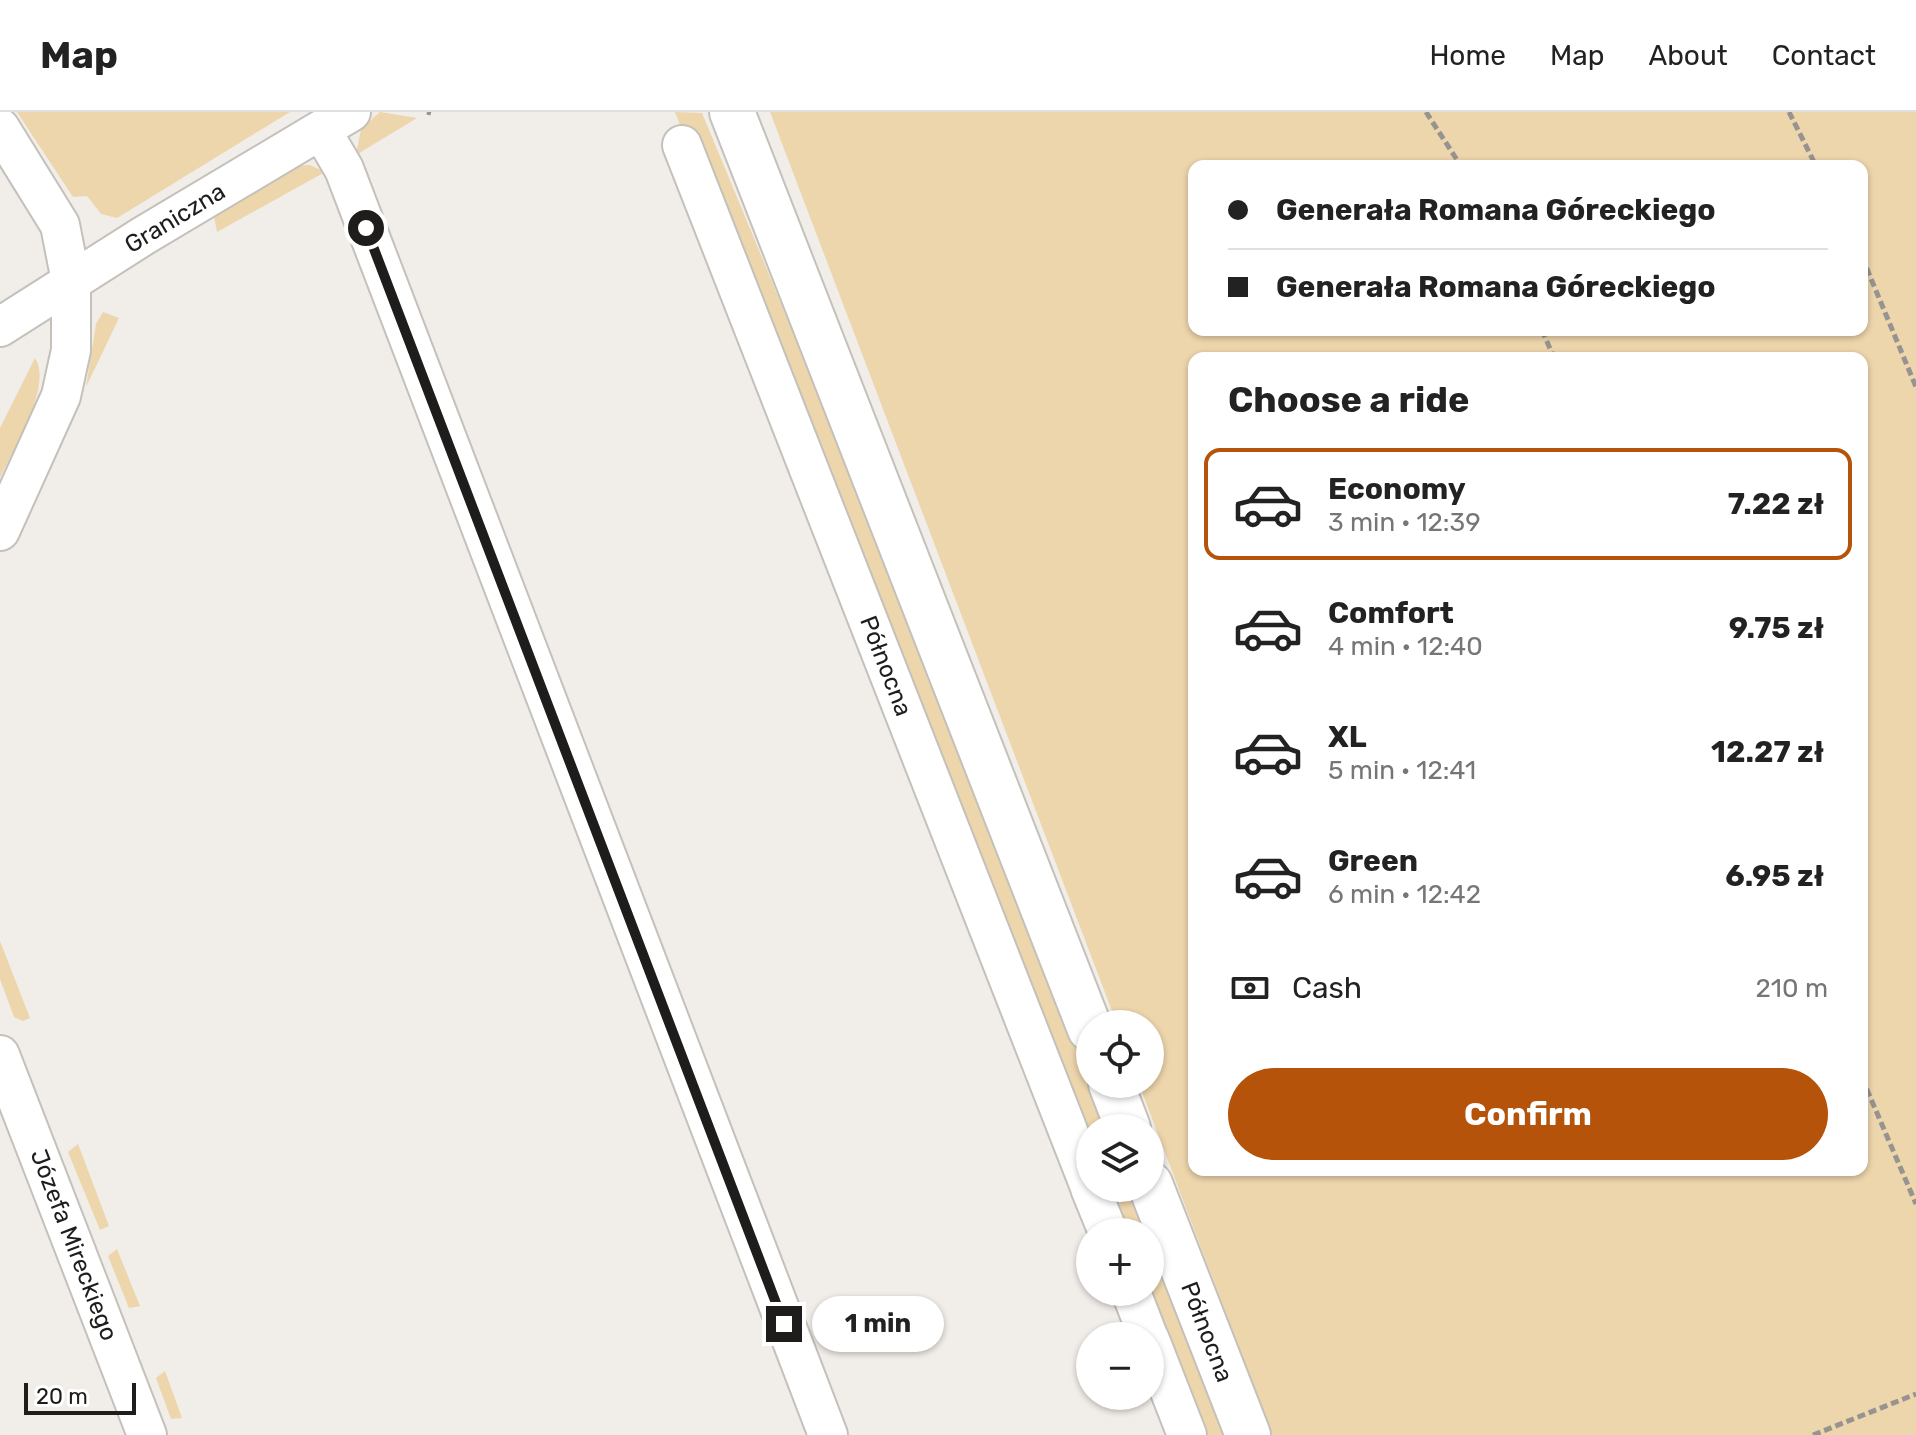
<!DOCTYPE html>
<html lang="en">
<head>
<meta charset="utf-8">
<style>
	:root { --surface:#fff; --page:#f6f6f6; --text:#222; --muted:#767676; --line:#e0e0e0; --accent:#b45309 }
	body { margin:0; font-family:Rubik,sans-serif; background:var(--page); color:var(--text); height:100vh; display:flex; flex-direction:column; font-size:30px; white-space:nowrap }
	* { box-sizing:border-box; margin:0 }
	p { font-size:26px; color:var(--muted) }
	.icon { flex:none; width:44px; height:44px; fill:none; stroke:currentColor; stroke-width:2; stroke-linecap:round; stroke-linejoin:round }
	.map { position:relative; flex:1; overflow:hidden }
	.side { position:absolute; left:1188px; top:240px; width:680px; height:824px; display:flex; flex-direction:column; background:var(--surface); border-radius:16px; box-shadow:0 2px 6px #0004 }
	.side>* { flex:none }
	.hud { position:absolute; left:1188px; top:48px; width:680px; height:176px; border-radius:16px; box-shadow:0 2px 6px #0004; display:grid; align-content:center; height:176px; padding:0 40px; background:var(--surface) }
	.buttons { position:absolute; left:1076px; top:898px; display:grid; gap:16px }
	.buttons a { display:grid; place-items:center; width:88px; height:88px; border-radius:50%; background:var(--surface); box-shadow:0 2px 6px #0004; font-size:40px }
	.scale { position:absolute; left:24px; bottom:20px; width:112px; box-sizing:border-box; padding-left:8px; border:4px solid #1e1d1b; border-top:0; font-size:22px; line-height:28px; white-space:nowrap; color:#1e1d1b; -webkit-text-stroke:6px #fff; paint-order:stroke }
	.end { position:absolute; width:36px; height:36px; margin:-18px; border:10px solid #1e1d1b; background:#fff; box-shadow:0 0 0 4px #fff }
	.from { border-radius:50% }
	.bubble { position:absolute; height:56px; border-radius:28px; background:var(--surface); box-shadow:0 2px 6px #0004; font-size:26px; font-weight:700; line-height:56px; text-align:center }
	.hud b { display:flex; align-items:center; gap:28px; height:76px; font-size:30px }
	.hud b+b { border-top:2px solid var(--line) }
	.hud i { width:20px; height:20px; background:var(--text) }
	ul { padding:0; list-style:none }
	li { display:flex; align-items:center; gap:24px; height:112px; margin:0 16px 12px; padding:0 24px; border:4px solid transparent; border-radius:16px }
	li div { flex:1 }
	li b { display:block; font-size:30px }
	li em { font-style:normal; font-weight:700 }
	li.active { border-color:var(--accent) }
	li>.icon { width:72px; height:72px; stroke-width:1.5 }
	h2 { padding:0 40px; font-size:36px; line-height:96px }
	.pay { display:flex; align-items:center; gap:20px; height:88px; padding:0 40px; font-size:30px }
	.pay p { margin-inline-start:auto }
	.primary-button { display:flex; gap:16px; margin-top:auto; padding:16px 40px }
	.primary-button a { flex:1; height:92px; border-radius:48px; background:var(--accent); color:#fff; font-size:32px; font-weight:700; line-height:92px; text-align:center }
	header { display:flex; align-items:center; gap:48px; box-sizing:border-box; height:112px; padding:0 40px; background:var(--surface); border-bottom:2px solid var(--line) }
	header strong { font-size:38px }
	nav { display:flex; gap:44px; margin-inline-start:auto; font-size:28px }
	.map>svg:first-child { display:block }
</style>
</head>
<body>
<header>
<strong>Map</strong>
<nav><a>Home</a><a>Map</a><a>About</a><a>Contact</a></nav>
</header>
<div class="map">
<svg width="1916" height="1323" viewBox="0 0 1916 1323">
	<rect width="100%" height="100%" fill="#f1ede8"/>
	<path fill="#edd5ac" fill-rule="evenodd" d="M 17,0 L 290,0 L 117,106 L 101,102 L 87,84 L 73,85 Z
		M 380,0 L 417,6 L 356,43 L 361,17 Z
		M 675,0 L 702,1 C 835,321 967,640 1090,964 L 1090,972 L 1110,1016 L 1090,1016 L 1090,1048 Z
		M 770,0 L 1916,0 L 1916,1323 L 1272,1323 L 1139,972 L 1150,972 L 1150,912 L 1117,912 ZM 1194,54 L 1862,54 L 1862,218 L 1194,218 ZM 1194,246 L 1862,246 L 1862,1058 L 1194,1058 Z
		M 310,53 L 325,60 L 217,120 L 214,104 L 293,54 Z
		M 103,200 L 119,206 L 86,275 L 96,212 Z
		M 35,246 C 53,273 13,339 0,366 L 0,316 Z
		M 0,829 L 30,906 L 23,909 L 14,905 L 0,867 Z
		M 78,1032 L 109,1114 L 100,1118 L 68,1040 Z
		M 1101,1076 L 1133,1076 L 1150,1120 L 1118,1120 Z
		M 1150,1121 L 1227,1323 L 1195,1323 L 1150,1180 Z
		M 117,1137 L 140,1194 L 129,1196 L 108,1144 Z
		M 165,1259 L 182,1306 L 171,1307 L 156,1266 Z"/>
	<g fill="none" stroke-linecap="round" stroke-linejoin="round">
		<defs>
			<path id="street" d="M 0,16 L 60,113 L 71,169 L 71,238 L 61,284 L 0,419
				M 321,18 L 344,57 L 828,1323
				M 682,33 L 1090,1075
				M 0,215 L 143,124 L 351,0
				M 0,943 L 147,1323
				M 1090,1076 L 1108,1120
				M 1131,1180 L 1148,1224
				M 1150,1228 L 1187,1323"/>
			<path id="secondary" d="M 732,0 L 1090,917
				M 1111,972 L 1128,1016
				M 1150,1072 L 1248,1323"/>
		</defs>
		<use href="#street" stroke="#c4c1bb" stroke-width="42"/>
		<use href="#secondary" stroke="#c4c1bb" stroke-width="48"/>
		<path stroke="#979490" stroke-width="5" stroke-dasharray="8 4" stroke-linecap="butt" d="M 427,0 L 431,1
			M 1426,0 L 1461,54
			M 1789,0 L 1816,54
			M 1862,145 L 1916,275
			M 1542,218 L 1554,246
			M 1862,966 L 1916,1092
			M 1813,1323 L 1916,1282"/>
		<use href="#street" stroke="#fff" stroke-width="38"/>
		<use href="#secondary" stroke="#fff" stroke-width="44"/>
	</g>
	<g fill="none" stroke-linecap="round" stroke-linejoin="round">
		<path stroke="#1e1d1b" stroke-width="10" d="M 366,116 L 784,1212"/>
	</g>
	<g text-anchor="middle" stroke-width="7" stroke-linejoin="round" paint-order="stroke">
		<g font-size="24" fill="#1e1d1b" stroke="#fff">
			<text transform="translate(175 106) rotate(-31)" y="8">Graniczna</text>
			<text transform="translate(886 554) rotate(69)" y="8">Północna</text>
			<text transform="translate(74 1133) rotate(69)" y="8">Józefa Mireckiego</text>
			<text transform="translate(1207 1220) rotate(69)" y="8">Północna</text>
		</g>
	</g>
</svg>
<div class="buttons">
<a><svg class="icon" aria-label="locate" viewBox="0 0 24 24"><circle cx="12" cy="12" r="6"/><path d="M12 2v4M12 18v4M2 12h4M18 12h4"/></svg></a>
<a><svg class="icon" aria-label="layers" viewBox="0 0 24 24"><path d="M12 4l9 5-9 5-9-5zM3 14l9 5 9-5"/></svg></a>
<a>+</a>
<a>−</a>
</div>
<div class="scale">20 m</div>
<i class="end from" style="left:366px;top:116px"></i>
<i class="end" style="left:784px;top:1212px"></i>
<div class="bubble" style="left:812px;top:1184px;width:132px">1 min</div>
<div class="hud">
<b><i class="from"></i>Generała Romana Góreckiego</b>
<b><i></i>Generała Romana Góreckiego</b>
</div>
<section class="side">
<h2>Choose a ride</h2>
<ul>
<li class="active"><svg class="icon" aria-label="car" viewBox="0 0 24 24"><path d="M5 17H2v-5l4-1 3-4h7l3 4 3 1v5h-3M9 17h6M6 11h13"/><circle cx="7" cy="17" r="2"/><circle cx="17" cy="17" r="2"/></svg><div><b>Economy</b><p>3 min · 12:39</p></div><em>7.22 zł</em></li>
<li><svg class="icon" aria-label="car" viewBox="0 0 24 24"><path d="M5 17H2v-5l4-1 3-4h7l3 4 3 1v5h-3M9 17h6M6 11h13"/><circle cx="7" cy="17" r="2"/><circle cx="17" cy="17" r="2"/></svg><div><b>Comfort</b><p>4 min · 12:40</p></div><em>9.75 zł</em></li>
<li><svg class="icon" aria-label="car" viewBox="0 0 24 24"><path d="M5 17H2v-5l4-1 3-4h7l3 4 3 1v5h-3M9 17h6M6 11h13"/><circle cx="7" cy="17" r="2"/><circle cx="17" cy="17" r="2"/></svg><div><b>XL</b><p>5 min · 12:41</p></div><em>12.27 zł</em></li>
<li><svg class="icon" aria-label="car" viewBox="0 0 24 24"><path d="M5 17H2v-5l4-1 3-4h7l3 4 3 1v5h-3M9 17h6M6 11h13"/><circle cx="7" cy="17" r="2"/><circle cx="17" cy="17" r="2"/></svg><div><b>Green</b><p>6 min · 12:42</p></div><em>6.95 zł</em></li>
</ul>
<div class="pay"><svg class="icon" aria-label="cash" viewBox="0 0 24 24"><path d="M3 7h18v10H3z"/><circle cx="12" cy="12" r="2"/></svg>Cash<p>210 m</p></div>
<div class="primary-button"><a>Confirm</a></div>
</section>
</div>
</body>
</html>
